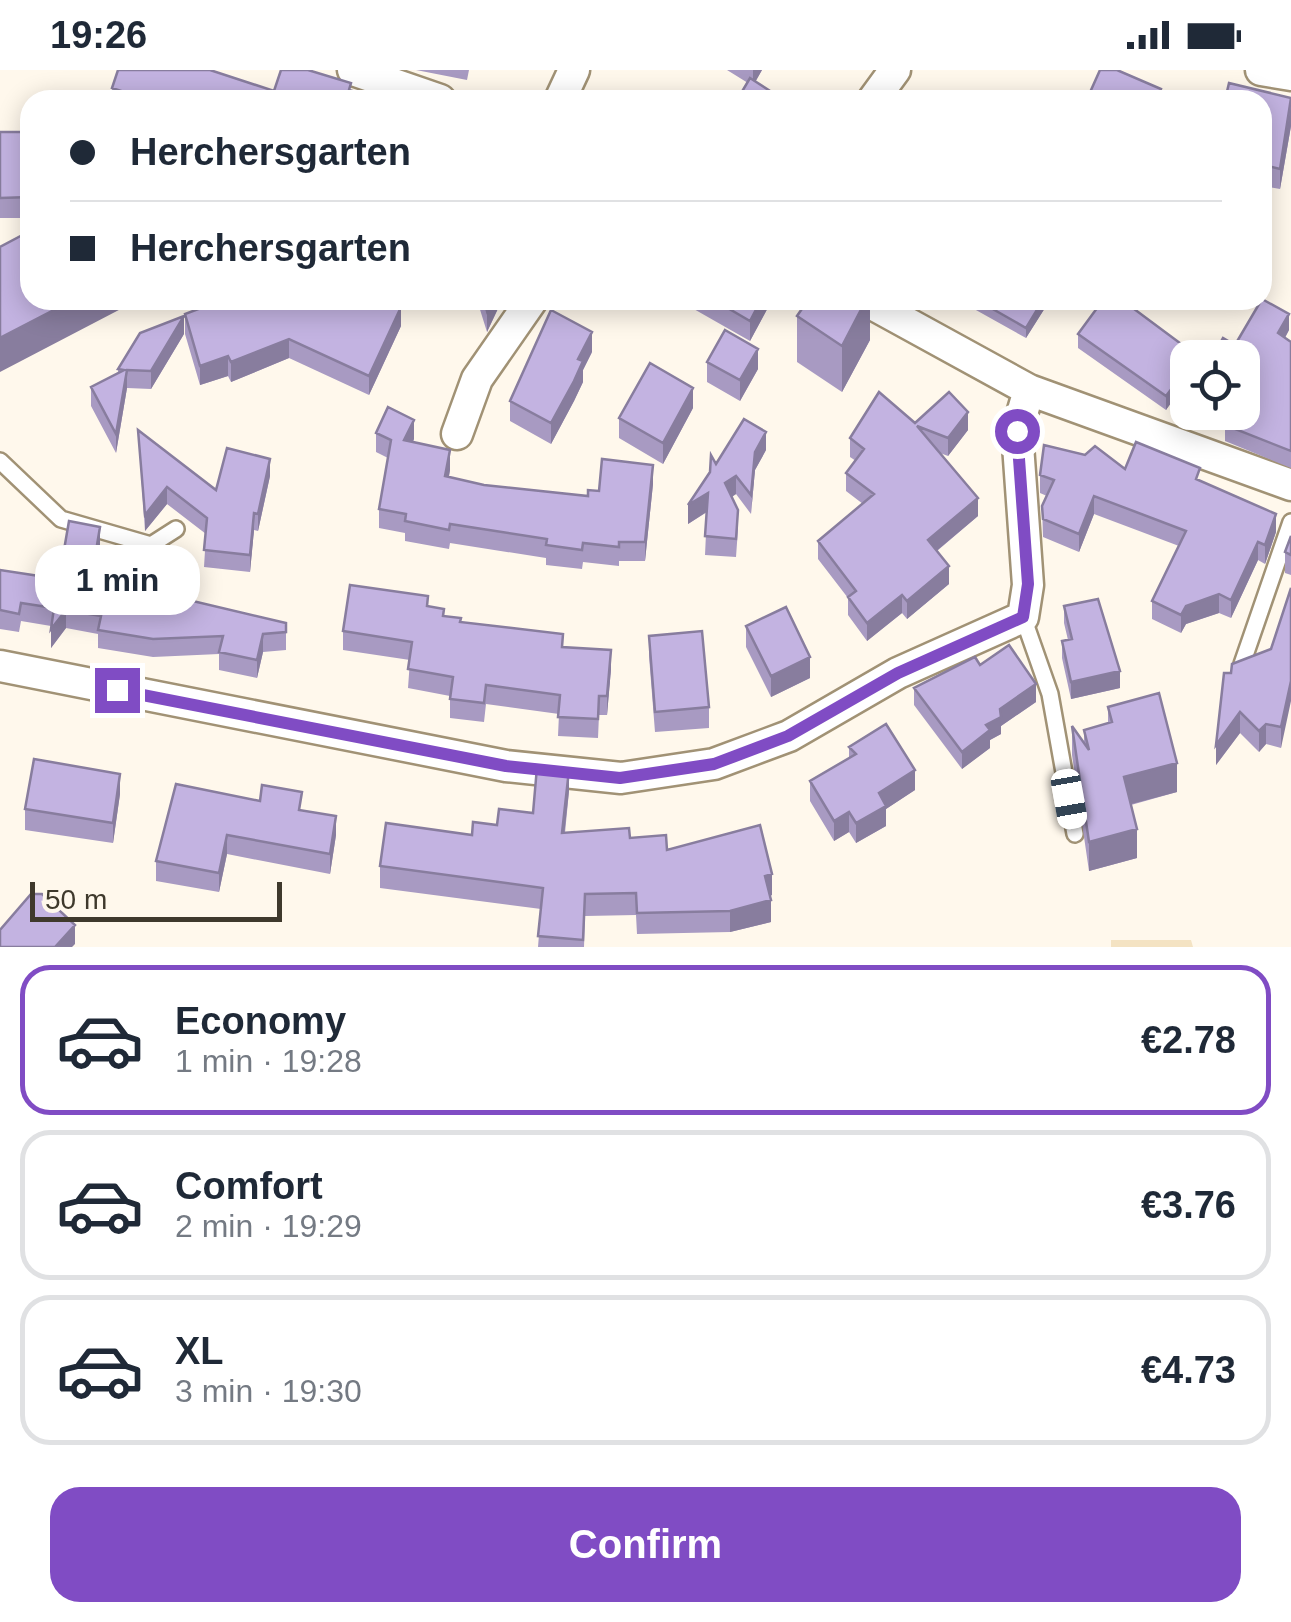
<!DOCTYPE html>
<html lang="en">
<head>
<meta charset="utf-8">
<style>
	:root { --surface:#fff; --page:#f6f6f7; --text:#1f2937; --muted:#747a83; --line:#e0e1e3; --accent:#804cc4 }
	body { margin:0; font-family:Helvetica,sans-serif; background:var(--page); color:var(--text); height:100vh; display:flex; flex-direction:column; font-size:38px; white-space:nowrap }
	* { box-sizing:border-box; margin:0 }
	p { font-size:32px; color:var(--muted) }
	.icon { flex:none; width:55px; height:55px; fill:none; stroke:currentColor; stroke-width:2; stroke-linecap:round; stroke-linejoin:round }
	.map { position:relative; height:877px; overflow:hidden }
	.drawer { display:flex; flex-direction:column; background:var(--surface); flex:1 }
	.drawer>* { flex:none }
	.guide { position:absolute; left:20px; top:20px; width:1252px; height:220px; border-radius:30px; box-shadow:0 5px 25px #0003; display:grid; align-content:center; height:220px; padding:0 50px; background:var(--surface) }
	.fabs { position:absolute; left:1170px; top:270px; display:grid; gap:20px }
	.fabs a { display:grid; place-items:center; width:90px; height:90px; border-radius:20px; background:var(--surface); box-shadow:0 5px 25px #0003; font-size:50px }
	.scale { position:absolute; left:30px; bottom:25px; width:252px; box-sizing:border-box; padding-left:10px; border:5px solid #3f392c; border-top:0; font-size:28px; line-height:35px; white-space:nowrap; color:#3f392c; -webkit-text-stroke:8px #fff8ec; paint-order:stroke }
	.end { position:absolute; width:45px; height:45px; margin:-22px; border:12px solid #804cc4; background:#fff; box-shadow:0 0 0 5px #fff }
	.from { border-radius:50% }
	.bubble { position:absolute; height:70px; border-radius:30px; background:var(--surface); box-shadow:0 5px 25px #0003; font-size:32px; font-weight:800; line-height:70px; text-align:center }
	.car { position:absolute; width:30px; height:60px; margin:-30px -15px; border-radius:12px; box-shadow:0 0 8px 2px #0007; background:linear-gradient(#fff 24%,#345 0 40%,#fff 0 76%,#345 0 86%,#fff 0) }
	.guide b { display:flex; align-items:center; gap:35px; height:95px; font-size:38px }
	.guide b+b { border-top:2px solid var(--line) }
	.guide i { width:25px; height:25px; background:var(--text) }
	ul { padding:18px 0 0; list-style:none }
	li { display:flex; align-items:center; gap:30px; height:150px; margin:0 20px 15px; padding:0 30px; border:5px solid var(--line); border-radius:30px }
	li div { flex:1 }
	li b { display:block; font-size:38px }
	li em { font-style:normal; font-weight:800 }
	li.active { border-color:var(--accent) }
	li>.icon { width:90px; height:90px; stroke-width:1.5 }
	.button { display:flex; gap:20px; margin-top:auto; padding:20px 50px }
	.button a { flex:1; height:115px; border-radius:30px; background:var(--accent); color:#fff; font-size:40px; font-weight:800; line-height:115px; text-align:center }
	.status { display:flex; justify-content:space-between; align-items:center; height:70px; padding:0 50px; background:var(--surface); direction:ltr }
	.status svg { height:28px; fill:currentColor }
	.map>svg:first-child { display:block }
</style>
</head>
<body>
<div class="status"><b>19:26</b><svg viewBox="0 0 49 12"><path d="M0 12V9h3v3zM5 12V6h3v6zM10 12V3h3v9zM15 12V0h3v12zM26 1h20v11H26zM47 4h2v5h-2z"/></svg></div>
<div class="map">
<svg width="1291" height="877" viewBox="0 0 1291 877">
	<rect width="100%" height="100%" fill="#fff8ec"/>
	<path fill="#f4e3c3" d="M 1111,870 L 1191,870 L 1193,877 L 1111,877 Z"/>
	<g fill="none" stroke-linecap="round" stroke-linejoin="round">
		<defs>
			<path id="lane" d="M 0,391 L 61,449 L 151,475 L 176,459
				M 1023,547 L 1050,624 L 1075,764
				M 1242,594 L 1291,452"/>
			<path id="street" d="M 353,0 L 440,30
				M 1261,0 L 1291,5
				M 560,30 L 574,0
				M 873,30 L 895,0
				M 865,230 L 1029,320 L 1291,415
				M 457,364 L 477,309 L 532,230
				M 0,596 L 506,696 L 621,708 L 714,694 L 789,666 L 898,603 L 1023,547 L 1028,515 L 1017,361 L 1029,320"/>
		</defs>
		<use href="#lane" stroke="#a19275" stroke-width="20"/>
		<use href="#street" stroke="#a19275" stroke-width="35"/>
		<use href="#lane" stroke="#fff" stroke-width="15"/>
		<use href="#street" stroke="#fff" stroke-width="30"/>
	</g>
	<path fill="#a89ac2" d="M 416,0 L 469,0 L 467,10 Z
		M 727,0 L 762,0 L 755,12 L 748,13 Z
		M 112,18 L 351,21 L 380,30 L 112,30 Z
		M 1291,28 L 1291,56 L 1280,119 L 1264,116 L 1262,30 Z
		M 0,62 L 30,62 L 30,148 L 0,148 Z
		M 401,230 L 401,256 L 369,325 L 289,288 L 231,312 L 228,306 L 200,315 L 185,264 L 185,244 Z
		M 477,230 L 502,230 L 487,262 Z
		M 678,230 L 772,230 L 750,271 Z
		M 870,230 L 870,270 L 842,322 L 797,292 L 797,246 Z
		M 958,230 L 1050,230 L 1026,268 Z
		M 1289,260 L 1285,268 L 1291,272 L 1291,398 L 1225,371 L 1225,355 L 1242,342 L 1235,275 Z
		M 184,264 L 151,319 L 127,318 L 116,383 L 91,336 L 91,317 L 118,303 L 118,299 Z
		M 1078,264 L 1196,288 L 1166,340 L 1078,278 Z
		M 592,282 L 583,300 L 583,312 L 574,331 L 551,374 L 510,351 L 510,331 Z
		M 707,292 L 758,299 L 740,331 L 707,312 Z
		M 693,338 L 663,394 L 619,368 L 619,348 Z
		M 915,353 L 968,360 L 948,386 L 940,383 L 978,446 L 937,481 L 949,514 L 907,549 L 902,543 L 867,571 L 848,545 L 848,528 L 818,489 L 818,471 L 863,434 L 846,421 L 846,403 L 856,391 L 850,387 L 850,368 Z
		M 138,360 L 216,420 L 270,406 L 258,461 L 254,460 L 250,502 L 204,497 L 206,464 L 167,434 L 145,461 Z
		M 376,363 L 414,369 L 413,372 L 450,400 L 449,407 L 484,415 L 588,426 L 599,421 L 653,414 L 645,491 L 619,491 L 619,496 L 583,492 L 582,499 L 546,495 L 546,488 L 450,473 L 449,479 L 405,471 L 405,463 L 379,458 L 379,439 L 388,388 L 376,382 Z
		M 766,380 L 755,400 L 751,444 L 736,424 L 732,427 L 738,459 L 736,487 L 705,485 L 707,442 L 688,454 L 716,394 Z
		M 1125,399 L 1200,411 L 1276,462 L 1265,494 L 1258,490 L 1231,548 L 1219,543 L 1186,554 L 1181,563 L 1152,549 L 1152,531 L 1179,476 L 1094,444 L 1079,482 L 1043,467 L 1042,436 L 1047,426 L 1040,423 L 1040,405 Z
		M 1291,466 L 1291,505 L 1285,503 L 1285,482 Z
		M 100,475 L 93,517 L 150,525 L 150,498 L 180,528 L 286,553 L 286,580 L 263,582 L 257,608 L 219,600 L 219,584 L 153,587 L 98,578 L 98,564 L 66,558 L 51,578 L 51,556 L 21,551 L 19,562 L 0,559 L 0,500 L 59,509 Z
		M 1291,518 L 1281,678 L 1266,674 L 1259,682 L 1240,663 L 1216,695 L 1231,603 L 1271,579 Z
		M 1064,536 L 1120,618 L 1071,629 L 1062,588 L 1062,571 L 1068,570 L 1064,553 Z
		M 428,537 L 444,546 L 461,552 L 563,577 L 611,599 L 607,645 L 599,645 L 598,668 L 558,666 L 559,644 L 486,634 L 484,652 L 450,648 L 450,626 L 408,618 L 410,590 L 343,580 L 343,561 Z
		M 746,556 L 810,608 L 771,627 L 746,577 Z
		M 649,566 L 709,637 L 709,658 L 655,662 L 649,586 Z
		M 980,595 L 1036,632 L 1001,656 L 1001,664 L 990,670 L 990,678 L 962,699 L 914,635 L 914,618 Z
		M 1108,637 L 1177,722 L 1131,735 L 1137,788 L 1089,801 L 1072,685 L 1072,656 L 1084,674 L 1084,660 L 1108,653 Z
		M 849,677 L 915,720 L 886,739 L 886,756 L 856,773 L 849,762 L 834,771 L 810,731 L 810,711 L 849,688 Z
		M 176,714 L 302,740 L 336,765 L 330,804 L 227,784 L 219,822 L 156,811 L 156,791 Z
		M 569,721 L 565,763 L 630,768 L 667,780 L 772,825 L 770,826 L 771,852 L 730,862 L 637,864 L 636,845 L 585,846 L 584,877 L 538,877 L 541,839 L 380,818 L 380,796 L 533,743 Z
		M 120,724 L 113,773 L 25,760 L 25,739 Z"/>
	<path fill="#887d9e" d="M 753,0 L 762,0 L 753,16 Z
		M 1291,35 L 1291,56 L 1280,119 L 1280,99 Z
		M 73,230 L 138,230 L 0,302 L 0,268 Z
		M 492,230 L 502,230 L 487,262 L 487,241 Z
		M 761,230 L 772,230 L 750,271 L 750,251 Z
		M 866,230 L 870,230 L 870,270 L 842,322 L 842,276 Z
		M 1043,230 L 1050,230 L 1026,268 L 1026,258 Z
		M 401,237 L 401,256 L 369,325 L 369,306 Z
		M 1289,244 L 1289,260 L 1278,280 L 1278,263 Z
		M 184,246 L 184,264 L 151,319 L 151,301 Z
		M 592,262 L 592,282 L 583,300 L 583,312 L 574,331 L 551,374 L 551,353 L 578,289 Z
		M 289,269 L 289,288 L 231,312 L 231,292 Z
		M 758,279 L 758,299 L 740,331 L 740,310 Z
		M 228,286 L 228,306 L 200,315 L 200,296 Z
		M 1188,297 L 1188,310 L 1166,340 L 1166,326 Z
		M 127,300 L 127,318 L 116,383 L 116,364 Z
		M 693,318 L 693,338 L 663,394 L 663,373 Z
		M 968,342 L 968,360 L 948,386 L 948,368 Z
		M 414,350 L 414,369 L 404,389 L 404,370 Z
		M 766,362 L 766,380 L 755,400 L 751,444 L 755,382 Z
		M 450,380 L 450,400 L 445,425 L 445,406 Z
		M 270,389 L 270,406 L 258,461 L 258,444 Z
		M 653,395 L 653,414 L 645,491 L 645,472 Z
		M 736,406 L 736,424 L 725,431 L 725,413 Z
		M 167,417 L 167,434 L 145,461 L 145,445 Z
		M 708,423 L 708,441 L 688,454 L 688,435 Z
		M 1094,426 L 1094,444 L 1079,482 L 1079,464 Z
		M 978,428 L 978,446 L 928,488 L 928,470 Z
		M 254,443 L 254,460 L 250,502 L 250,485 Z
		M 1276,444 L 1276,462 L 1265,494 L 1265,475 Z
		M 100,457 L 100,475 L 90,535 L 90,517 Z
		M 1258,472 L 1258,490 L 1231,548 L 1231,530 Z
		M 949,496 L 949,514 L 907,549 L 907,531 Z
		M 1219,524 L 1219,543 L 1186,554 L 1181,563 L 1181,545 L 1186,536 Z
		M 902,525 L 902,543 L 867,571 L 867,553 Z
		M 66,540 L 66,558 L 51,578 L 51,559 Z
		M 263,564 L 263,582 L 257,608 L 257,590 Z
		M 611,580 L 611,599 L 607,645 L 607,626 Z
		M 810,587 L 810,608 L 771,627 L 771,606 Z
		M 1120,601 L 1120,618 L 1071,629 L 1071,612 Z
		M 1291,611 L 1291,631 L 1281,678 L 1281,657 Z
		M 1036,614 L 1036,632 L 1001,656 L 1001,664 L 990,670 L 990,678 L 962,699 L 962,682 L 1000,639 Z
		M 1240,642 L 1240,663 L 1216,695 L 1216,675 Z
		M 1266,654 L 1266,674 L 1259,682 L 1259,661 Z
		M 1177,693 L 1177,722 L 1124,736 L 1124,707 Z
		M 569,700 L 569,721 L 562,784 L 562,763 Z
		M 915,700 L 915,720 L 886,739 L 886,756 L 856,773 L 856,753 L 879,723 Z
		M 120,704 L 120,724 L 113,773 L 113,753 Z
		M 849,742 L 849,762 L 834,771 L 834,751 Z
		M 336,746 L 336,765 L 330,804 L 330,784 Z
		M 1137,759 L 1137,788 L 1089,801 L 1089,772 Z
		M 227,765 L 227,784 L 219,822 L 219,803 Z
		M 772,804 L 772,825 L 765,827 L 765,806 Z
		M 771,830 L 771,852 L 730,862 L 730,841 Z
		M 75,855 L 75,874 L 72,877 L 55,877 Z"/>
	<path fill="#c3b3e1" stroke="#887d9e" stroke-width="2.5" d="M 118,0 L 210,0 L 274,21 L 281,0 L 308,0 L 351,13 L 349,20 L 380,30 L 148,30 L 112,18 Z
		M 1100,0 L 1117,0 L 1161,19 L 1157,30 L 1079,30 L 1080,26 L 1087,29 Z
		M 750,8 L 784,30 L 737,30 Z
		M 1229,13 L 1291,28 L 1280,99 L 1264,95 L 1262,102 L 1262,30 L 1225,30 Z
		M 0,62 L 30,62 L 30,127 L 0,128 Z
		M 30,161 L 30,230 L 73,230 L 0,268 L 0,177 Z
		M 1262,229 L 1289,244 L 1278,263 L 1291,272 L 1291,381 L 1225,355 L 1229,342 L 1242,342 L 1242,288 L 1212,288 L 1223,268 L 1235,275 Z
		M 222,230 L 395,230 L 394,233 L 401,237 L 369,306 L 289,269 L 231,292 L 228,286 L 200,296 L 185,244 Z
		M 484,230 L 492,230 L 487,241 Z
		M 714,230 L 761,230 L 750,251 Z
		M 808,230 L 866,230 L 842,276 L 797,246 Z
		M 977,230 L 1043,230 L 1026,258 Z
		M 1103,230 L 1122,230 L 1196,285 L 1194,288 L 1188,288 L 1188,297 L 1166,326 L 1078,264 Z
		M 551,240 L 592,262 L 578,289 L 583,291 L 574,311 L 551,353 L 510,331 Z
		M 184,246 L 151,301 L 127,300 L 116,364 L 91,317 L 124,300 L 118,299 L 140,263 Z
		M 725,260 L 758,279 L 740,310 L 707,292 Z
		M 650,293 L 693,318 L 663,373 L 619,348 Z
		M 879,322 L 915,353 L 949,322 L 968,342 L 948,368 L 917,356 L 978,428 L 928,470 L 949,496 L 907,531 L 902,525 L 867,553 L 848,527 L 856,521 L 818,471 L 874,424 L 846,403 L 864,379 L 850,368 Z
		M 388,337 L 414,350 L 404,370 L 450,380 L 445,406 L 484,415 L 588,426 L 588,420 L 599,421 L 602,389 L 653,395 L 645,472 L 619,472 L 619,477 L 583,473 L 582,480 L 546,475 L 547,469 L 450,454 L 449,460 L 405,451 L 406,444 L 379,439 L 391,370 L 376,363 Z
		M 744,349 L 766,362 L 755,382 L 751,425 L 736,406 L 725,413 L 738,440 L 736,469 L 705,466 L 708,423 L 688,435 L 710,402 L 711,385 L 716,394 Z
		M 138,360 L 216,420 L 227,378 L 270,389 L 258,444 L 254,443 L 250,485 L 204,480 L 207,448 L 167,417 L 145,445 Z
		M 1136,372 L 1200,398 L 1196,409 L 1276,444 L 1265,475 L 1258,472 L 1231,530 L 1219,524 L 1186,536 L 1181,545 L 1152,531 L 1186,461 L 1094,426 L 1079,464 L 1043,449 L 1042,436 L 1054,410 L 1040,405 L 1044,375 L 1085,385 L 1095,376 L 1125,399 Z
		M 69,451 L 100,457 L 90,517 L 152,525 L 150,498 L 177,496 L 180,528 L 286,553 L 286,562 L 263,564 L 257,590 L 219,582 L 223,566 L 153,569 L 98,560 L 101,546 L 66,540 L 51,559 L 54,538 L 21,533 L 19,544 L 0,540 L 0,500 L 59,509 Z
		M 1291,466 L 1291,485 L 1285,482 Z
		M 350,515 L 428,526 L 427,536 L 444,539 L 443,546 L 461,548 L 460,552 L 563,564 L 562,577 L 611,580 L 607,626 L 599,626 L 598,649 L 558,647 L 560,625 L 486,615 L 484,633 L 450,629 L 453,607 L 408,599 L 412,572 L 343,561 Z
		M 1291,518 L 1291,611 L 1281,657 L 1266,654 L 1259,661 L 1240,642 L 1216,675 L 1224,603 L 1231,603 L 1232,594 L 1271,579 Z
		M 1098,529 L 1120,601 L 1071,612 L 1062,571 L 1072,569 L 1064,536 Z
		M 786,537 L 810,587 L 771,606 L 746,556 Z
		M 702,561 L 709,637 L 655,642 L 649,566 Z
		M 1009,575 L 1036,614 L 1000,639 L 1001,647 L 986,655 L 990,660 L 962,682 L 914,618 L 975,587 L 980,595 Z
		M 1159,623 L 1177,693 L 1124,707 L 1137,759 L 1089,772 L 1072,656 L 1089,680 L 1084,660 L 1112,652 L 1108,637 Z
		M 886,654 L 915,700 L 879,723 L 886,736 L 856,753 L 849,742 L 834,751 L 810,711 L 856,684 L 849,677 Z
		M 34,689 L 120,704 L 113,753 L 25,739 Z
		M 537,697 L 569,700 L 562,763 L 629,758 L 630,768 L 666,765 L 667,780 L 760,755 L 772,804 L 765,806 L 771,830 L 730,841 L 637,843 L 636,823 L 585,824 L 583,870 L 538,866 L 543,818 L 380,796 L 386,753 L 472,765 L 473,752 L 497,755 L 499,739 L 533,743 Z
		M 176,714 L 260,731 L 262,715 L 302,722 L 299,740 L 336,746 L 330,784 L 227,765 L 219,803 L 156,791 Z
		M 31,824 L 42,824 L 75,855 L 55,877 L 0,877 L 0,860 Z"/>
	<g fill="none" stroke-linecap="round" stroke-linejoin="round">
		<path stroke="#804cc4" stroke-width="12" d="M 117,620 L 506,696 L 620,708 L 714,694 L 788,666 L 898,603 L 1023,547 L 1028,514 L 1017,361"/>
	</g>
</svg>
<div class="fabs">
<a><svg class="icon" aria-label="locate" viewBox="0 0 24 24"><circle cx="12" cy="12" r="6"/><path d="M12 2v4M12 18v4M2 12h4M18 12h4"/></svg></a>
</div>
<div class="scale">50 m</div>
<i class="end from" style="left:1017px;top:361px"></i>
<i class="end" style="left:117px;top:620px"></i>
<div class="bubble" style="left:35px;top:475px;width:165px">1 min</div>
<i class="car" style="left:1069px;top:729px;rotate:170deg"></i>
<div class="guide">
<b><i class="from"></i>Herchersgarten</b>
<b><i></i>Herchersgarten</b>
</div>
</div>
<section class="drawer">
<ul>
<li class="active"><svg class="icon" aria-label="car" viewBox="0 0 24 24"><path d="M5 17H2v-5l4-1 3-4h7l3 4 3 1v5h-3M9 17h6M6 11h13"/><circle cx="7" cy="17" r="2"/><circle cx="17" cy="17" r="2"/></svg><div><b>Economy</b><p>1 min · 19:28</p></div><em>€2.78</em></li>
<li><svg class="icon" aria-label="car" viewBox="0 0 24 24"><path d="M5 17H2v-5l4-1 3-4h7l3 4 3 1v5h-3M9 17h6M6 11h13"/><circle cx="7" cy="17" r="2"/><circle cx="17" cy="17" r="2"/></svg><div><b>Comfort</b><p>2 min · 19:29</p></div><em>€3.76</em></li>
<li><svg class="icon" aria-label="car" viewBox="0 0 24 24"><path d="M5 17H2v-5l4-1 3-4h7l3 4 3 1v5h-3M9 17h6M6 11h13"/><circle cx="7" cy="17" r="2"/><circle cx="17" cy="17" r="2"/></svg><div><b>XL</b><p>3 min · 19:30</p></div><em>€4.73</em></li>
</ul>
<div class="button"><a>Confirm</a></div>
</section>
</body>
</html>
